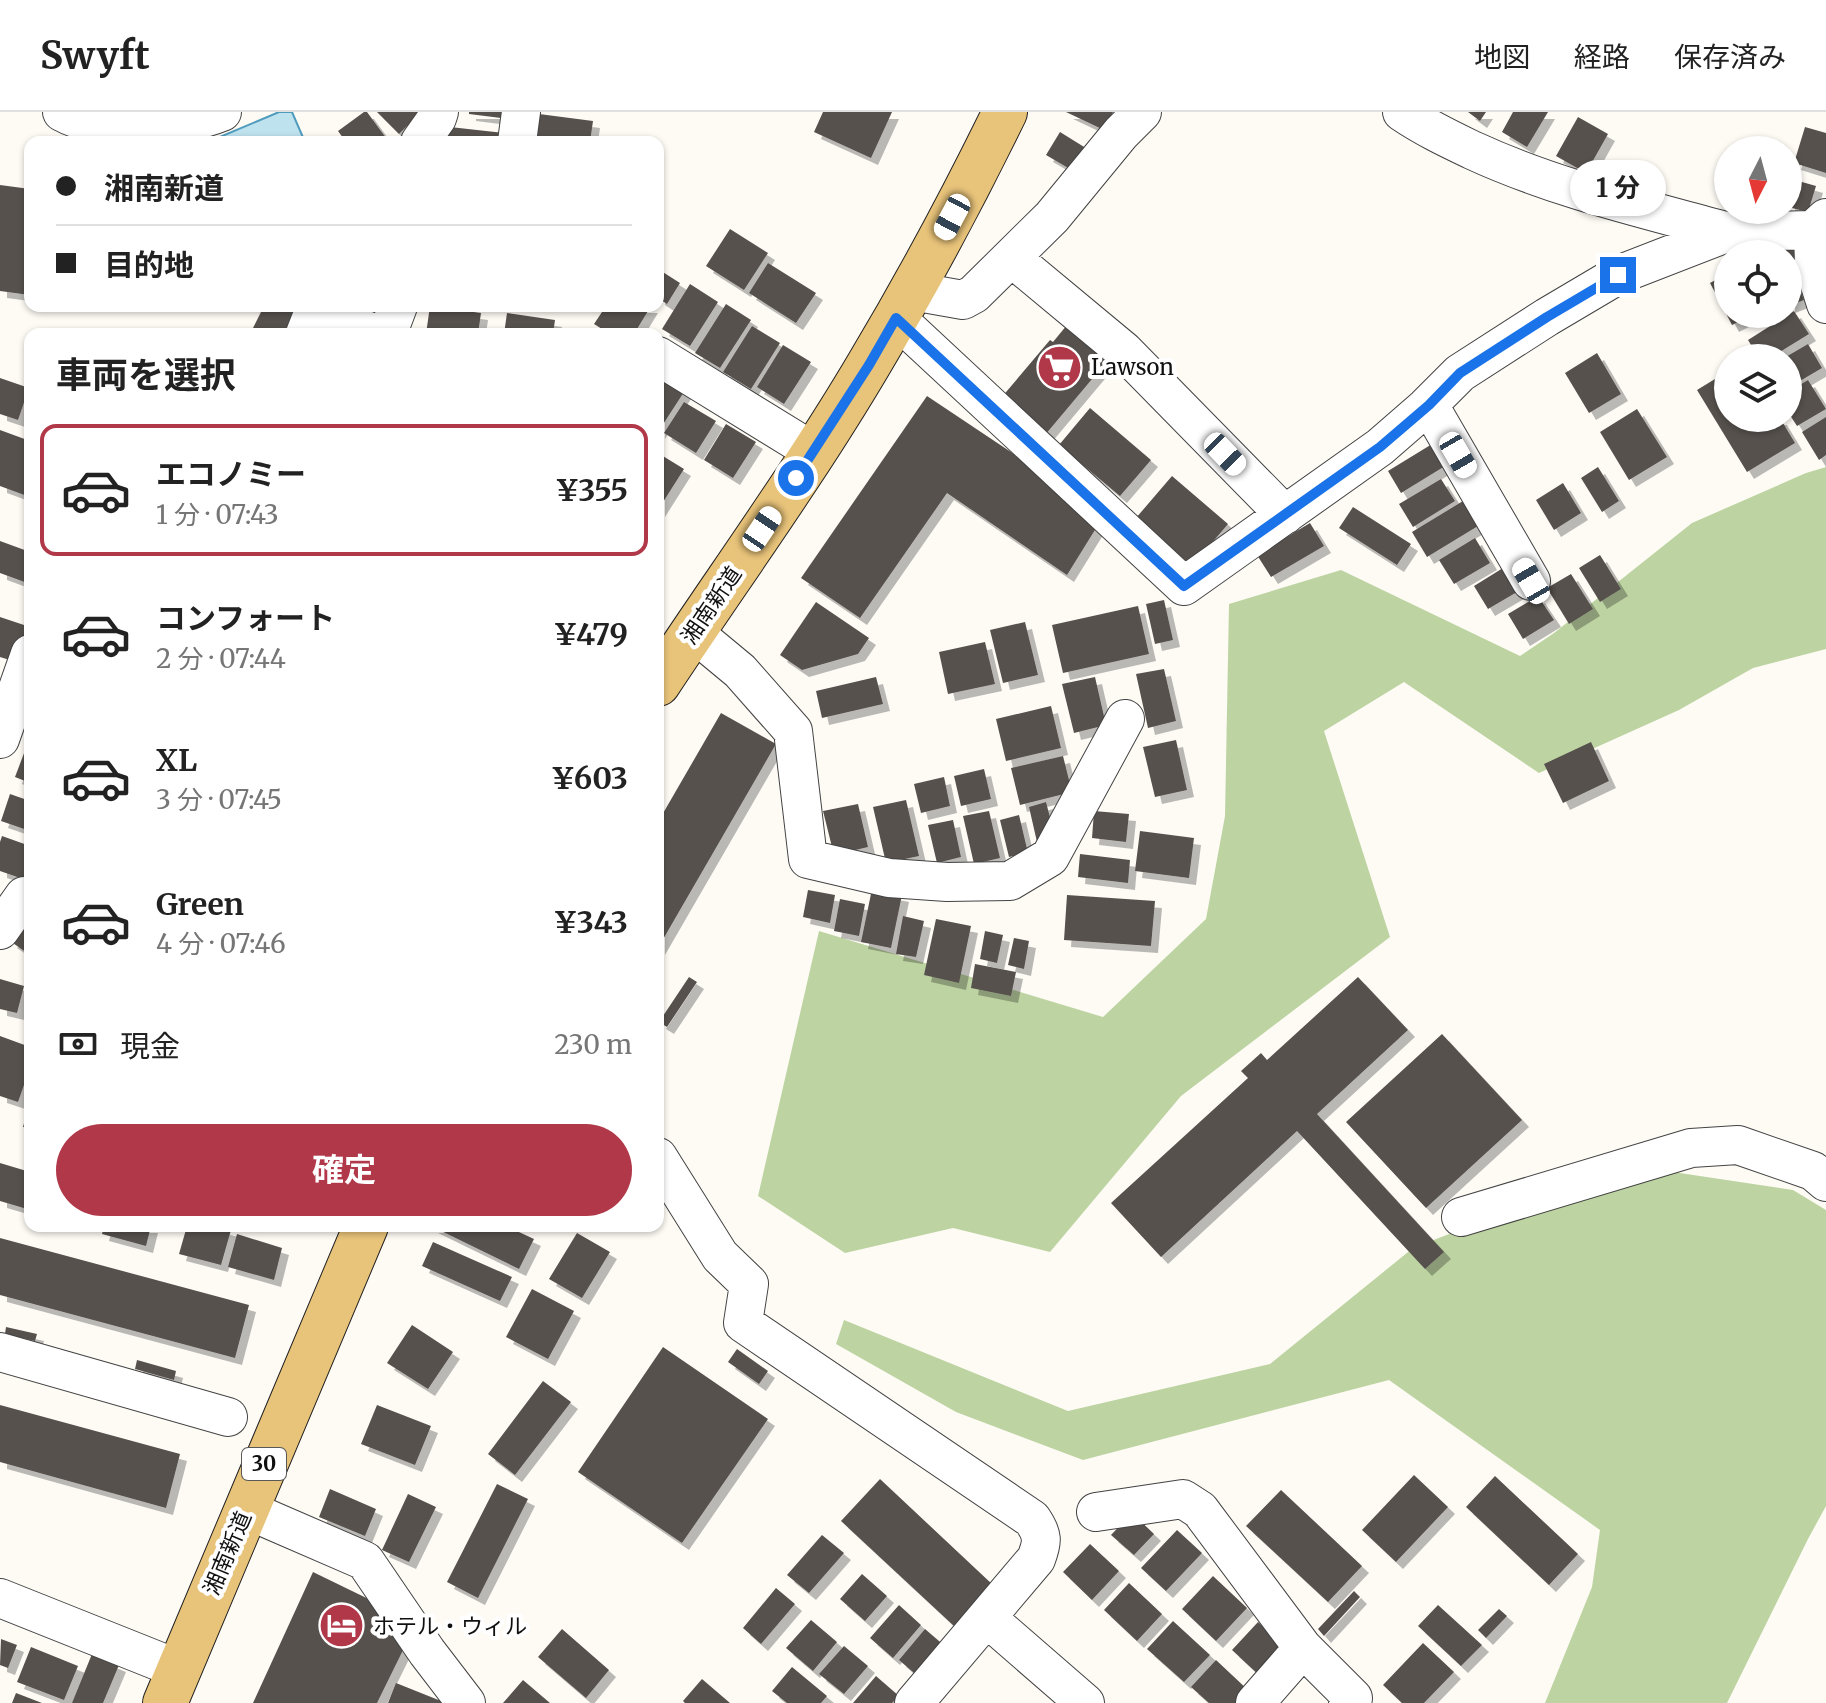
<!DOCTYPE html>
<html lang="ja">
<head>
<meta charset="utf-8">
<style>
	:root { --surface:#fff; --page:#f2f2f2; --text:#222; --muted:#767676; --line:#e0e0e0; --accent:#b03849 }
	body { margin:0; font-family:Merriweather,"Noto Sans JP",serif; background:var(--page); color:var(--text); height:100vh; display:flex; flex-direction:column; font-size:30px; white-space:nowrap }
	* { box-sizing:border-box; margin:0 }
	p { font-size:26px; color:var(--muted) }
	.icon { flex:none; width:44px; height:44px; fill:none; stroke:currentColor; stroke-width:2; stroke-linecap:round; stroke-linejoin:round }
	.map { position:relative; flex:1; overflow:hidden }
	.details { position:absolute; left:24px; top:216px; width:640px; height:904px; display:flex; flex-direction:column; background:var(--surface); border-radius:16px; box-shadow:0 2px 6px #0004 }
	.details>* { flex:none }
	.hud { position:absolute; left:24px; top:24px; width:640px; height:176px; border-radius:16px; box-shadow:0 2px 6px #0004; display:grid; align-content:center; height:176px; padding:0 32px; background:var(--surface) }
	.needle { width:52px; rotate:186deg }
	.fabs { position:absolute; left:1714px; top:24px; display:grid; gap:16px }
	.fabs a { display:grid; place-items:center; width:88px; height:88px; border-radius:50%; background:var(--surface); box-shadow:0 2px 6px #0004; font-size:40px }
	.end { position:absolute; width:36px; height:36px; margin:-18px; border:10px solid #1a73e8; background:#fff; box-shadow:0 0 0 4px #fff }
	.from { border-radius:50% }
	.bubble { position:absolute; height:56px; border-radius:28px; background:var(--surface); box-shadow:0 2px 6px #0004; font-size:26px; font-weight:700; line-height:56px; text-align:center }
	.car { position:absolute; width:24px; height:48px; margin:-24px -12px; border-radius:10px; box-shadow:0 0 6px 2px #0007; background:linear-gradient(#fff 24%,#345 0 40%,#fff 0 76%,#345 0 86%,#fff 0) }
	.hud b { display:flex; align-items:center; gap:28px; height:76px; font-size:30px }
	.hud b+b { border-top:2px solid var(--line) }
	.hud i { width:20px; height:20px; background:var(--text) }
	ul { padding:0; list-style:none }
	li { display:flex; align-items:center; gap:24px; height:132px; margin:0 16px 12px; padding:0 16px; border:4px solid transparent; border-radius:16px }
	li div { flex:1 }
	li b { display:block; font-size:30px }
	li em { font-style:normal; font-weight:700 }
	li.current { border-color:var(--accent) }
	li>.icon { width:72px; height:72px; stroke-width:1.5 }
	h2 { padding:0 32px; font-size:36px; line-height:96px }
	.pay { display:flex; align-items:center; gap:20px; height:88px; padding:0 32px; font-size:30px }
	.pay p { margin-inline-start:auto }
	.button { display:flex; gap:16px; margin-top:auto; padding:16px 32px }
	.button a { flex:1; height:92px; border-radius:48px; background:var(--accent); color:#fff; font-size:32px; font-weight:700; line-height:92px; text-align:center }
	header { display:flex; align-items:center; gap:48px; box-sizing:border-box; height:112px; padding:0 40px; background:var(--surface); border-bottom:2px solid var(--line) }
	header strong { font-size:38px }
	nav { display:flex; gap:44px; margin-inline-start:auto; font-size:28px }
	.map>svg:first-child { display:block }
</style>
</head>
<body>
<header>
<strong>Swyft</strong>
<nav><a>地図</a><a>経路</a><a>保存済み</a></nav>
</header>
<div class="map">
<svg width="1826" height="1591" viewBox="0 0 1826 1591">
	<defs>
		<filter id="shadow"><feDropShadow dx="7" dy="7" stdDeviation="0" flood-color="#0004"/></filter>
	</defs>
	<rect width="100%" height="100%" fill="#fefbf5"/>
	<path fill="#bdd4a2" d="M 1826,355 L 1826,537 L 1753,556 L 1679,598 L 1539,661 L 1404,570 L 1324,619 L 1390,825 L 1181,984 L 1050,1140 L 953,1116 L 845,1141 L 758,1084 L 819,819 L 1103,905 L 1206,807 L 1225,704 L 1229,492 L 1341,458 L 1520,544 L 1554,521 L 1692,411 L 1806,361 Z
		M 1653,1057 L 1793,1078 L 1826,1098 L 1826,1394 L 1808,1427 L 1727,1591 L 1545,1591 L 1592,1475 L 1600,1418 L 1389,1268 L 1083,1348 L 956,1300 L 836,1232 L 844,1208 L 1068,1299 L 1270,1252 L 1413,1136 L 1503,1101 Z"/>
	<path fill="#bfe2ef" stroke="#4f9cbd" stroke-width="2" d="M 279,0 L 292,0 L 305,30 L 208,30 Z"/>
	<path fill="#57514e" filter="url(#shadow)" d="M 364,0 L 367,0 L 389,30 L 346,30 L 338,19 Z
		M 377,0 L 421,0 L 399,22 Z
		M 469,0 L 510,0 L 509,7 L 469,2 Z
		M 823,0 L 892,0 L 871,46 L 814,20 Z
		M 1066,0 L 1113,0 L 1104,18 Z
		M 1468,0 L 1486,0 L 1480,9 Z
		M 1513,0 L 1548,0 L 1527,35 L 1502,20 Z
		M 539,2 L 593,9 L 590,30 L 536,29 Z
		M 1578,5 L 1608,22 L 1586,61 L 1556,44 Z
		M 450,15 L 504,21 L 503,30 L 448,30 Z
		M 1805,15 L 1826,21 L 1826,61 L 1794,51 Z
		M 1060,20 L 1089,38 L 1075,60 L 1046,43 Z
		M 1788,66 L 1816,74 L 1808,100 L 1788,95 Z
		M 0,73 L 30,77 L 30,183 L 0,179 Z
		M 730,117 L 768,141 L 744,178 L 706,154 Z
		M 1791,129 L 1799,150 L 1788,155 L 1788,142 L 1759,142 Z
		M 768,151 L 816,181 L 796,211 L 749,181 Z
		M 658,157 L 680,171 L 667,192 L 658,186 Z
		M 1793,159 L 1804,188 L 1788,194 L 1788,161 Z
		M 1728,161 L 1728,202 L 1754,202 L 1732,213 L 1710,171 Z
		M 690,172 L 718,190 L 690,234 L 662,217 Z
		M 726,192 L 751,208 L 720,256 L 695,241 Z
		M 264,194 L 297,194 L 283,222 L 261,222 L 252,218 Z
		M 430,194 L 481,201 L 478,222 L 426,222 Z
		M 606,194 L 651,194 L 634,222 L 610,222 L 594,212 Z
		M 1794,199 L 1809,222 L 1770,246 L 1759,246 L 1748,228 Z
		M 507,201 L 555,208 L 553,222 L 504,222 Z
		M 1067,213 L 1108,248 L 1045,323 L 1001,286 L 1050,228 L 1053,230 Z
		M 752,214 L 780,231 L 751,277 L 723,260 Z
		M 1808,232 L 1822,256 L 1788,276 L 1788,246 L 1784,246 Z
		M 783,233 L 811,250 L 784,292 L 757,275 Z
		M 1597,241 L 1621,282 L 1589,301 L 1565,261 Z
		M 1728,259 L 1728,306 L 1780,306 L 1795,331 L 1747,360 L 1697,278 Z
		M 658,263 L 684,280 L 658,320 Z
		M 0,266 L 29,276 L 18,308 L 0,302 Z
		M 1808,268 L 1826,297 L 1797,314 L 1788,300 L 1788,280 Z
		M 927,284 L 1041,360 L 1098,413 L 1067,463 L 947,381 L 860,506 L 801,466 Z
		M 684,290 L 716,309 L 696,341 L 664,321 Z
		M 1090,296 L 1151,348 L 1120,384 L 1059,333 Z
		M 1637,297 L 1667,345 L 1629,368 L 1600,320 Z
		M 1826,305 L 1826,343 L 1819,348 L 1802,320 Z
		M 726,312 L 756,330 L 733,366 L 704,348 Z
		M 0,318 L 30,329 L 30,376 L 27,384 L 0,374 Z
		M 1437,329 L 1450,351 L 1401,381 L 1388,359 Z
		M 658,341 L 684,357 L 658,398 Z
		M 1598,355 L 1619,389 L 1602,400 L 1581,366 Z
		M 1172,364 L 1228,412 L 1192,454 L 1136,406 Z
		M 1441,367 L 1455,389 L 1413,415 L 1399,392 Z
		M 1563,371 L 1581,401 L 1554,418 L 1536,388 Z
		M 1463,389 L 1478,414 L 1427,445 L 1412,420 Z
		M 1353,395 L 1411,432 L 1397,453 L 1339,416 Z
		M 1310,411 L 1324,434 L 1271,465 L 1257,443 Z
		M 1475,426 L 1490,451 L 1454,472 L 1439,448 Z
		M 0,429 L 30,440 L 30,472 L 0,461 Z
		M 1600,443 L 1621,477 L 1600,490 L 1579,456 Z
		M 1503,456 L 1517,480 L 1488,497 L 1474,474 Z
		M 1571,462 L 1593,497 L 1569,512 L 1547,476 Z
		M 1538,484 L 1554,508 L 1523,527 L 1508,502 Z
		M 1164,488 L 1173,528 L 1155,532 L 1146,492 Z
		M 816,490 L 869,526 L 858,542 L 802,558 L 780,543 Z
		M 1138,494 L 1149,542 L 1063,561 L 1052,513 Z
		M 0,505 L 30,515 L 19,551 L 0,545 Z
		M 1025,510 L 1038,563 L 1003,571 L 990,518 Z
		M 985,530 L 995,572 L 948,582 L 939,540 Z
		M 1164,557 L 1176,609 L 1148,616 L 1136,562 Z
		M 876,565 L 883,592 L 822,606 L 816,579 Z
		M 1095,565 L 1106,613 L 1074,621 L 1062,572 Z
		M 1051,594 L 1061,636 L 1006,649 L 996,607 Z
		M 721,601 L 776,632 L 658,836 L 658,710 Z
		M 1176,628 L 1187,678 L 1155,685 L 1143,635 Z
		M 1591,630 L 1609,669 L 1563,691 L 1544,652 Z
		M 26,636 L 30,638 L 30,671 L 15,665 Z
		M 1063,644 L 1072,680 L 1020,693 L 1011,656 Z
		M 984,657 L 991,687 L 961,694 L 954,664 Z
		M 944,665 L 950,694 L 921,701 L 914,672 Z
		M 10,682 L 30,689 L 30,719 L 1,709 Z
		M 906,688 L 919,744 L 886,751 L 873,695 Z
		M 1046,690 L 1055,725 L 1037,730 L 1029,695 Z
		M 858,692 L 868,735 L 834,743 L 823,699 Z
		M 989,699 L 1000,746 L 974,752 L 963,704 Z
		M 1094,699 L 1129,702 L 1126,730 L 1092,726 Z
		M 1019,703 L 1028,741 L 1009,745 L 1000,708 Z
		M 953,708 L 961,745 L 937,751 L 928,713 Z
		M 1140,719 L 1194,726 L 1189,766 L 1135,759 Z
		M 2,724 L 30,734 L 30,757 L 26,768 L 0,759 L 0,730 Z
		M 1080,742 L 1130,748 L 1128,771 L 1078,765 Z
		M 872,777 L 902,783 L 891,836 L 861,830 Z
		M 808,778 L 835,783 L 830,811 L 803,805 Z
		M 1067,783 L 1155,789 L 1151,834 L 1064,828 Z
		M 840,787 L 865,792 L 859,824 L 834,819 Z
		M 903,804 L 924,809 L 916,845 L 896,842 Z
		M 30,807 L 30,843 L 10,829 Z
		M 936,807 L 971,814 L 959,871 L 924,863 Z
		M 985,819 L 1003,823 L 997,851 L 980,847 Z
		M 1014,826 L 1029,829 L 1024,857 L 1008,853 Z
		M 975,852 L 1016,860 L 1011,884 L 971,876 Z
		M 689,865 L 697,870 L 667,915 L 659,910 Z
		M 1358,865 L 1408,918 L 1317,1002 L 1444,1140 L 1425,1157 L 1297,1019 L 1161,1145 L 1111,1091 L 1248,966 L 1241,959 L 1261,941 L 1267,948 Z
		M 0,867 L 24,874 L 17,901 L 0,897 Z
		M 1442,922 L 1522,1008 L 1426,1096 L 1346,1010 Z
		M 0,924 L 30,935 L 30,956 L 18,990 L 0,984 Z
		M 29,993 L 30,993 L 30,1016 L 23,1015 Z
		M 0,1051 L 30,1060 L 30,1087 L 27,1097 L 0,1089 Z
		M 104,1114 L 151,1114 L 146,1134 L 102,1122 Z
		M 187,1114 L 216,1114 L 231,1118 L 221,1153 L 179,1142 Z
		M 431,1114 L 506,1114 L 534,1127 L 519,1157 Z
		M 577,1121 L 610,1140 L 582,1186 L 549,1167 Z
		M 237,1122 L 282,1136 L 274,1168 L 228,1155 Z
		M 0,1126 L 249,1193 L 235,1246 L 0,1183 Z
		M 433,1130 L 512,1165 L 500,1189 L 422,1154 Z
		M 532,1177 L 574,1199 L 548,1247 L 506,1225 Z
		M 412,1213 L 453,1240 L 428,1277 L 387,1251 Z
		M 6,1215 L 37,1222 L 35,1229 L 5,1222 Z
		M 663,1235 L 768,1307 L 682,1431 L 578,1360 Z
		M 737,1237 L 768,1259 L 759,1272 L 728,1250 Z
		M 137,1248 L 176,1259 L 174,1268 L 135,1257 Z
		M 543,1269 L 571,1290 L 515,1363 L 488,1342 Z
		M 0,1293 L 180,1342 L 166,1396 L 0,1350 Z
		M 377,1293 L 431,1314 L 415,1353 L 361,1332 Z
		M 1414,1363 L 1448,1395 L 1396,1450 L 1362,1418 Z
		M 1495,1364 L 1578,1442 L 1549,1473 L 1466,1395 Z
		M 880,1367 L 993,1473 L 954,1514 L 841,1409 Z
		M 497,1372 L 528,1387 L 478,1486 L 447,1470 Z
		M 330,1377 L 376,1397 L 365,1424 L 319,1405 Z
		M 1281,1378 L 1362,1454 L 1328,1490 L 1246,1414 Z
		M 408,1382 L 436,1395 L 409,1450 L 382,1438 Z
		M 1132,1401 L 1154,1422 L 1134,1443 L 1111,1423 Z
		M 1177,1418 L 1202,1441 L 1166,1479 L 1141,1456 Z
		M 822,1423 L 844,1441 L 809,1481 L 787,1463 Z
		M 1090,1432 L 1119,1459 L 1092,1488 L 1063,1460 Z
		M 313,1460 L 387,1496 L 406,1532 L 377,1591 L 253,1591 Z
		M 862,1462 L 887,1484 L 865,1509 L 840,1487 Z
		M 1213,1464 L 1247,1496 L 1216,1529 L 1182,1497 Z
		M 1129,1471 L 1162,1502 L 1137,1529 L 1104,1498 Z
		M 776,1476 L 795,1492 L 761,1532 L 743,1516 Z
		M 1354,1479 L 1360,1485 L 1324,1524 L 1318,1517 Z
		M 899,1493 L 921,1513 L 893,1546 L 870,1526 Z
		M 1438,1493 L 1482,1533 L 1461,1554 L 1418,1514 Z
		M 1499,1497 L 1507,1504 L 1486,1526 L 1478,1518 Z
		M 811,1508 L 837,1530 L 813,1559 L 786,1536 Z
		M 1173,1509 L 1210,1543 L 1184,1570 L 1147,1537 Z
		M 1258,1510 L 1286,1536 L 1260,1564 L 1232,1538 Z
		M 562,1517 L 609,1558 L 586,1586 L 538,1545 Z
		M 925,1517 L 946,1535 L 920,1566 L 899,1548 Z
		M 1,1527 L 17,1533 L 8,1556 L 0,1553 Z
		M 1423,1531 L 1454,1560 L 1424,1591 L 1402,1591 L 1383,1573 Z
		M 844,1534 L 868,1554 L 844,1582 L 819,1562 Z
		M 31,1535 L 78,1554 L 64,1588 L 17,1570 Z
		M 92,1542 L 119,1553 L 103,1591 L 72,1591 Z
		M 1216,1548 L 1249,1579 L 1237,1591 L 1209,1591 L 1191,1575 Z
		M 792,1555 L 827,1584 L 821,1591 L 787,1591 L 772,1579 Z
		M 876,1564 L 899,1584 L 892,1591 L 853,1591 Z
		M 702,1567 L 730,1591 L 685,1591 L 683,1589 Z
		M 523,1568 L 550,1591 L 503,1591 Z
		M 396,1571 L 446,1591 L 388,1591 Z
		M 16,1581 L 42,1591 L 12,1591 Z"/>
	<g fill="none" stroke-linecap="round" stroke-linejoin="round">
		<defs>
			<path id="minor" d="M 62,0 C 102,22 180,17 222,0
				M 1402,0 C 1424,15 1447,26 1472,38 C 1554,76 1641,96 1729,120
				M 420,30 L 437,6 L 439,0
				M 517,30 L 521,0
				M 1813,118 L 1814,154 L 1826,192
				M 1012,146 L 1124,239 L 1285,403
				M 912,179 L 963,188 L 974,182 L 1052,105 L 1121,21 L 1142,0
				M 896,206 L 1184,474 L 1380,335 L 1426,295 L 1460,261 L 1547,205 L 1618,163 L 1729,120 L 1813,118 L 1826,106
				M 305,222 L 314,199 L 377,222 L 389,218 L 398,194
				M 658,244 L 814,340
				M 1429,293 L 1531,469
				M 693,520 L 740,559 L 793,619 L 808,747 L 889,766 L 947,770 L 1010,769 L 1050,745 L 1125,607
				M 0,627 L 30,542
				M 0,818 L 24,784 L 30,786
				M 658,1045 L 720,1144 L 749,1172 L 743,1211 L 1032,1407 C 1043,1423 1043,1429 1036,1447 L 914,1591
				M 1461,1105 L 1691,1036 L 1738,1033 L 1813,1059 L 1826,1070
				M 0,1240 L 228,1305
				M 245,1397 L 365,1449 L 427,1540 L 466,1591
				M 1096,1400 L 1183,1387 L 1200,1398 L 1303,1536 L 1353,1586 L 1348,1591
				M 0,1486 L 178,1557
				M 987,1506 L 1085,1591
				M 1255,1591 L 1303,1536"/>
			<path id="major" d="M 658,572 C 728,466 804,362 869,252 C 918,170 963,86 1005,0
				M 165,1591 L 366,1114"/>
		</defs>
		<use href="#minor" stroke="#434343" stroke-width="40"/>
		<use href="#major" stroke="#212121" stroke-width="46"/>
		<use href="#minor" stroke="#fff" stroke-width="38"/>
		<use href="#major" stroke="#e8c37a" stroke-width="44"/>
	</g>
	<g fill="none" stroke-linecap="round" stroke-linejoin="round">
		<path stroke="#1a73e8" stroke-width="10" d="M 796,366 L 869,253 L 896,206 L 1184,474 L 1380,335 L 1429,293 L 1460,261 L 1547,205 L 1618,163"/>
	</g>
	<defs>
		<symbol id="supermarket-disc" viewBox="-11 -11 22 22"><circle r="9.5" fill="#b03849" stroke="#fff"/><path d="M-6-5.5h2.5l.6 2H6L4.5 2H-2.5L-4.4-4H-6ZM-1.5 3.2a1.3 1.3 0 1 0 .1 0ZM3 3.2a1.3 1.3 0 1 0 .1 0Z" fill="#fff"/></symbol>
		<symbol id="hotel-disc" viewBox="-11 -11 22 22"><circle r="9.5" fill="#b03849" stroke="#fff"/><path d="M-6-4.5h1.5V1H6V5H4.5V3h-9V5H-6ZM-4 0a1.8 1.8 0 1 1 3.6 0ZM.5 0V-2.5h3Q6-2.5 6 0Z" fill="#fff"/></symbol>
	</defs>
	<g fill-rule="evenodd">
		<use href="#supermarket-disc" x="1034" y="230" width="51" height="51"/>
		<use href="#hotel-disc" x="316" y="1488" width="51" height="51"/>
	</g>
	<g text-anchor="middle" stroke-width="8" stroke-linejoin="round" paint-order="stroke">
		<rect fill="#fff" stroke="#585858" stroke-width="2" x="242" y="1336" width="44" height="32" rx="6"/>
		<g font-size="20" font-weight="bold" fill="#101010">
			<text x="264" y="1359">30</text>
		</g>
		<g font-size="22" fill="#101010" stroke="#fff" text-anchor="start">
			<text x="1091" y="263">Lawson</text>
			<text x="373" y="1522">ホテル・ウィル</text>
		</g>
		<g font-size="22" fill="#101010" stroke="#fff">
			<text transform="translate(711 493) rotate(-56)" y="8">湘南新道</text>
			<text transform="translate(227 1441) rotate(-67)" y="8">湘南新道</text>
		</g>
	</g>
</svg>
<div class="fabs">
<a><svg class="needle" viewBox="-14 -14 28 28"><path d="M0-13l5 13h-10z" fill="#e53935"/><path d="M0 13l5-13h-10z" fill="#767676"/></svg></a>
<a><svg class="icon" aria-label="locate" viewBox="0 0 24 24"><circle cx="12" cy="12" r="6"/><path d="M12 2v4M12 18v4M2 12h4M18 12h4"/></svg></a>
<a><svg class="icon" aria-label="layers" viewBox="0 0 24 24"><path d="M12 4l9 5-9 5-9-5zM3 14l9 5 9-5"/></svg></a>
</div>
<i class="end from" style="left:796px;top:366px"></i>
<i class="end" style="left:1618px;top:163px"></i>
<div class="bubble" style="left:1570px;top:48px;width:96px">1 分</div>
<i class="car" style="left:952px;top:105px;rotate:208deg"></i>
<i class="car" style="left:1225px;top:342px;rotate:136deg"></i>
<i class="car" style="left:1458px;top:343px;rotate:150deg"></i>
<i class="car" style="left:762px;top:417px;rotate:34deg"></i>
<i class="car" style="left:1531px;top:469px;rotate:330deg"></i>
<div class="hud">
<b><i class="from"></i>湘南新道</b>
<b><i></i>目的地</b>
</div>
<section class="details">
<h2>車両を選択</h2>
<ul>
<li class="current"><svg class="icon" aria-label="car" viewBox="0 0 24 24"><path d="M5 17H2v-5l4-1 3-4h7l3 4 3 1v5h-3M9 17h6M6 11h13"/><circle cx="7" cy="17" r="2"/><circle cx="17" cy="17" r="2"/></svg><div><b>エコノミー</b><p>1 分 · 07:43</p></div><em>¥355</em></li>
<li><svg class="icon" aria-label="car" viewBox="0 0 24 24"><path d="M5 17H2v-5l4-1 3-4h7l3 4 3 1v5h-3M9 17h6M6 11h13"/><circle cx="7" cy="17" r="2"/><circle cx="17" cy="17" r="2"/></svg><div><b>コンフォート</b><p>2 分 · 07:44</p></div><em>¥479</em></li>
<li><svg class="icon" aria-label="car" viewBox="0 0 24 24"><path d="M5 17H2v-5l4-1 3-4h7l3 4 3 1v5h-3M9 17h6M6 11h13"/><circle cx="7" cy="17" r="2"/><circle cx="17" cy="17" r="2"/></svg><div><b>XL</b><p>3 分 · 07:45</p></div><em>¥603</em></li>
<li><svg class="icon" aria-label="car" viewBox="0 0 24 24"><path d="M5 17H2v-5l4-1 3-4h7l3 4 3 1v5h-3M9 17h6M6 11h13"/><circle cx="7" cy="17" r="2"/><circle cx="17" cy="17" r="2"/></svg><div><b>Green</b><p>4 分 · 07:46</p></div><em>¥343</em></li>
</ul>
<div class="pay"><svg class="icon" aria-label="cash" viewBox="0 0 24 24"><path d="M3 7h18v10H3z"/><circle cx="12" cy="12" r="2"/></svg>現金<p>230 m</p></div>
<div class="button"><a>確定</a></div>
</section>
</div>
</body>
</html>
